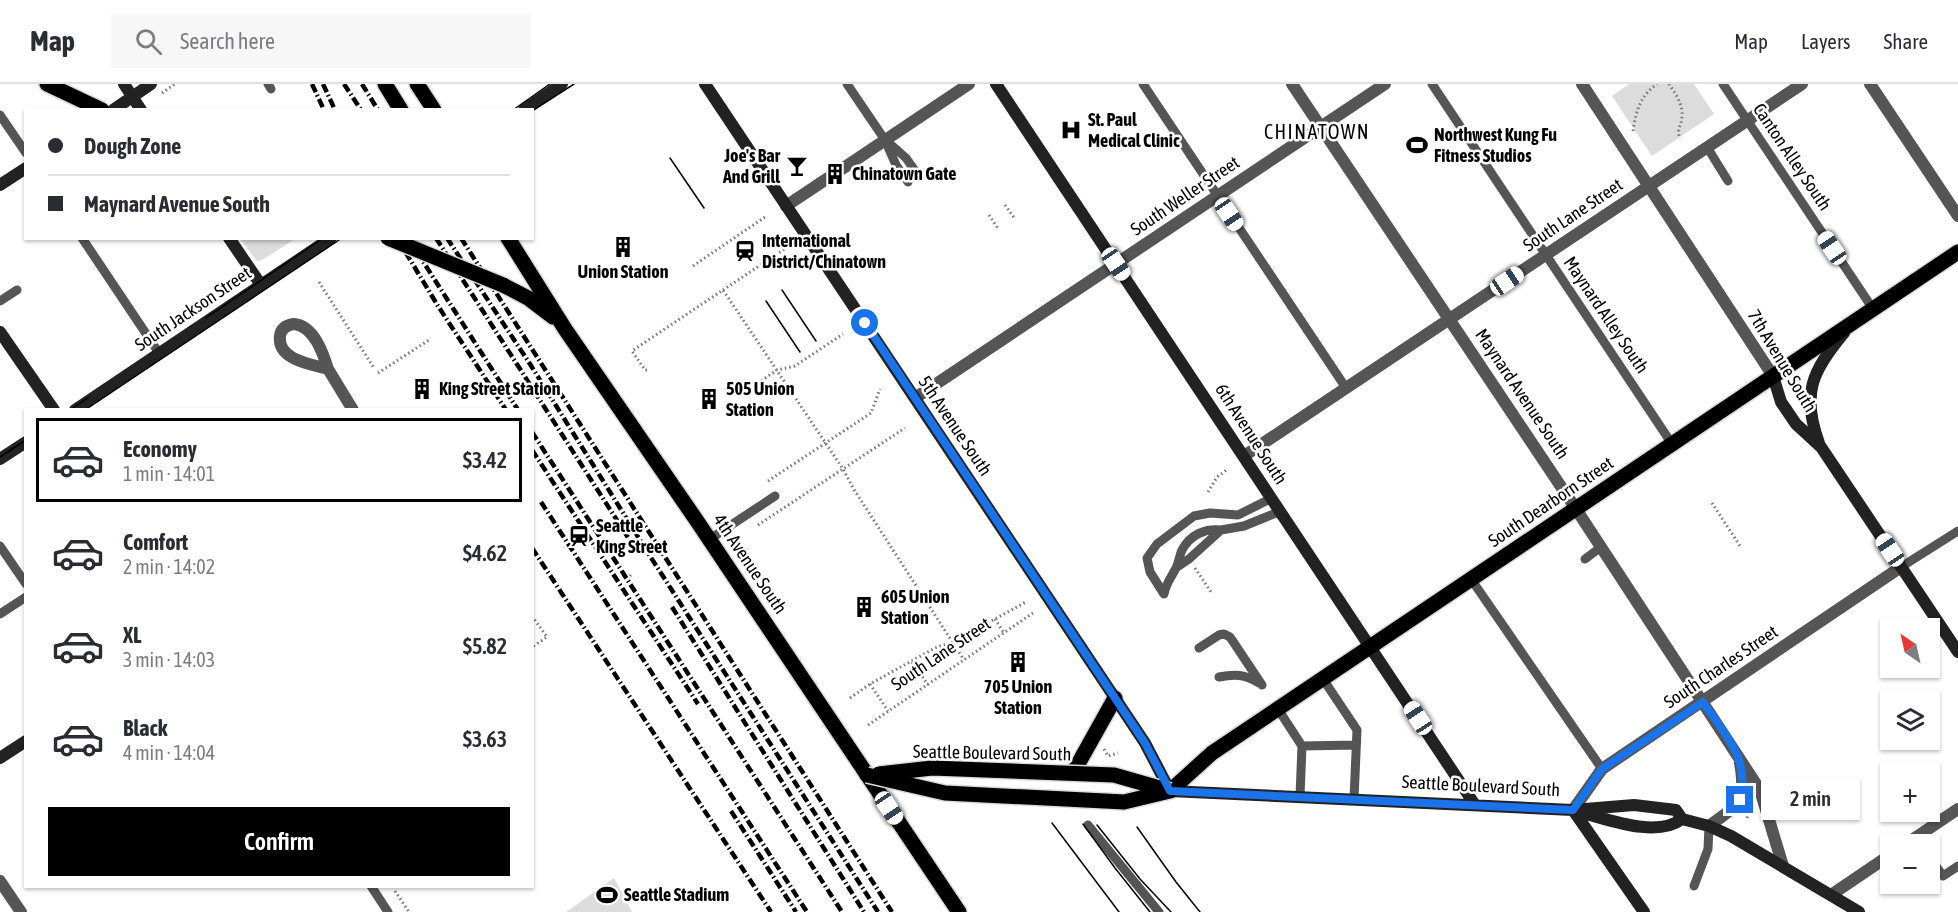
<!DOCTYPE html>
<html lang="en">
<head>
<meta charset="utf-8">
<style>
	:root { --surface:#fff; --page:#f7f7f7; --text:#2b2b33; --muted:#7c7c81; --line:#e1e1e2; --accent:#000 }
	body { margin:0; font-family:"Asap Condensed",sans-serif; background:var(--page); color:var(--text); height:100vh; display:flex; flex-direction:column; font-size:22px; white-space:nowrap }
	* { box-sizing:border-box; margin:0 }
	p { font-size:20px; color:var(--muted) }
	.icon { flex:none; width:33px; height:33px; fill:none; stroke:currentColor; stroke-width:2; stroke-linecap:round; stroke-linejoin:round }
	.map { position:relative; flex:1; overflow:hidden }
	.details { position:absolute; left:24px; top:324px; width:510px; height:480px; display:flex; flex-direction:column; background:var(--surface); border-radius:0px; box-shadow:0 2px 4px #0004 }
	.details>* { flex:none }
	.guide { position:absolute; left:24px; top:24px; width:510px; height:132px; border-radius:0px; box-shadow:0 2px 4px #0004; display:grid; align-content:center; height:132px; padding:0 24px; background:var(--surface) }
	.needle { width:39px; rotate:326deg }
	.tools { position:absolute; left:1880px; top:534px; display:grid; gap:12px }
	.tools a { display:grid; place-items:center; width:60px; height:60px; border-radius:0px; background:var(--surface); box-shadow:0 2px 4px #0004; font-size:30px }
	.end { position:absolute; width:27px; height:27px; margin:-14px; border:8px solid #1a73e8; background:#fff; box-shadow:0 0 0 3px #fff }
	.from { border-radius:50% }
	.bubble { position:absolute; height:42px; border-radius:0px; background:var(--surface); box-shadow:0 2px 4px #0004; font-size:20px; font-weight:600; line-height:42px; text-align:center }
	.car { position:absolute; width:18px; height:36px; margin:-18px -9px; border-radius:8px; box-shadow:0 0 4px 2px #0007; background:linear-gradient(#fff 24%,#345 0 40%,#fff 0 76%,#345 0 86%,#fff 0) }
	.guide b { display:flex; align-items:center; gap:21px; height:57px; font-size:22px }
	.guide b+b { border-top:2px solid var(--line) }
	.guide i { width:15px; height:15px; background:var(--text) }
	ul { padding:10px 0 0; list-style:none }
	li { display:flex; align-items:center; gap:18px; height:84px; margin:0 12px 9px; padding:0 12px; border:3px solid transparent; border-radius:0px }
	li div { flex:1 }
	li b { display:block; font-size:22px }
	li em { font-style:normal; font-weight:600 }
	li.active { border-color:var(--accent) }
	li>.icon { width:54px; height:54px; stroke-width:1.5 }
	.button { display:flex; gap:12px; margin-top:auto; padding:12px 24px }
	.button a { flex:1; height:69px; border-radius:0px; background:var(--accent); color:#fff; font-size:24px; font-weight:600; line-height:69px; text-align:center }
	header { display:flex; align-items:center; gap:36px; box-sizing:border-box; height:84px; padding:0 30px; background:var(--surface); border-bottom:2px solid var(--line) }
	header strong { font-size:28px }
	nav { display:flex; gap:33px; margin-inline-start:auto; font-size:21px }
	.search { width:420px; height:54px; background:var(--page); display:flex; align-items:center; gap:15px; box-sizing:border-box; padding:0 21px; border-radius:0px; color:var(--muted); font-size:22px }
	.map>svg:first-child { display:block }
</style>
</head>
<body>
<header>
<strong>Map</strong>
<div class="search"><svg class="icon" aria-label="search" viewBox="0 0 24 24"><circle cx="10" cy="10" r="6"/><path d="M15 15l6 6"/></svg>Search here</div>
<nav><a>Map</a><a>Layers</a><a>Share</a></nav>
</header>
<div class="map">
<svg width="1958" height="828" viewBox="0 0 1958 828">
	<rect width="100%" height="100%" fill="#fff"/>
	<path fill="#dcdcdc" d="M 1629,0 L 1694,0 L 1714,30 L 1652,72 L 1612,12 Z
		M 240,155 L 295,155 L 262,176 L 257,177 Z
		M 614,794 L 632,828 L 566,828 Z"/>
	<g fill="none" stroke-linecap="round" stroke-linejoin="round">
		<defs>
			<path id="primary" d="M 47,0 L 102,26
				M 385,0 L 401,26
				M 417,0 L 434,26
				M 508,154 L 565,245 L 697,437 L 959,828
				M 503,201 L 528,214 L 553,233
				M 1073,689 L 1115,614
				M 1170,707 L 1212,669 L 1958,168"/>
		</defs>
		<use href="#primary" stroke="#dbdbdb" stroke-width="18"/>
		<path stroke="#777" stroke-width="3" stroke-dasharray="1.5 3" stroke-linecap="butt" d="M 1669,0 C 1675,9 1683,20 1682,32 C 1682,41 1676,45 1680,55
			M 162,9 L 175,0
			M 1633,47 C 1636,27 1640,12 1657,0
			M 1005,121 L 1015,135
			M 989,131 L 999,146
			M 693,182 L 765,133
			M 319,198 L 374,284
			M 723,206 L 786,164
			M 647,286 L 645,286 L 632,267 L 723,206 L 843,385 L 853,404 L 964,576
			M 378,289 L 429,256
			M 754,302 L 777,286 L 795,282 L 843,250
			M 768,397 L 871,329 L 880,305
			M 1208,408 L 1217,393 L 1228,385
			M 1712,419 L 1740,462
			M 758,441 L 905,344
			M 1195,484 L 1211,508
			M 630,492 L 631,491
			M 532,532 L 547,553 L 532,563
			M 995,535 L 1004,549
			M 912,578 L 928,601
			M 870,600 L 888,627
			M 850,614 L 870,600 L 935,564 L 953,558 L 1026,518
			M 868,641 L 1033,529
			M 1104,665 L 1108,672 L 1118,669
			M 1747,734 L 1750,725
			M 395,807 L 409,828"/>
		<path stroke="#555" stroke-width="9" d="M 268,0 L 271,5
			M 847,0 L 885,56 L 896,81 L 908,98
			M 1143,0 L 1346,304
			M 1432,0 L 1672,360
			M 1723,0 L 1873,225
			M 0,31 L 26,69
			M 889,59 L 906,74 L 918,91
			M 1707,63 L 1728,97
			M 82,154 L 159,269
			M 0,217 L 17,206
			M 710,455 L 775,412
			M 0,462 L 26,500
			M 1585,475 L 1601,463
			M 1177,483 L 1189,475 L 1221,446 L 1244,442 L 1281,427
			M 1901,483 L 1958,447
			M 1471,495 L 1602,685
			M 1164,510 L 1150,488 L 1147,474 L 1157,460 L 1194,432 L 1210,429 L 1238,431 L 1272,414
			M 1164,510 C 1166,499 1171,494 1176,484 C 1179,479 1179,472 1182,466 C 1190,451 1205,444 1221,446
			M 0,530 L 26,513
			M 1199,564 L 1219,551 L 1224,550 L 1230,553 L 1262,601
			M 1219,593 C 1234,590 1245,590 1259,599
			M 1323,595 L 1357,646 L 1354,715
			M 1278,625 L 1302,662 L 1300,712
			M 1302,662 L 1356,661
			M 1088,741 L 1159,828
			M 1929,772 L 1943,792 L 1958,782
			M 371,802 L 388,828
			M 1694,802 L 1708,765 L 1709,742"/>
		<path stroke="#555" stroke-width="12" d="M 1292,0 L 1576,425 L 1760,706 L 1783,782
			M 1582,0 L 1773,292
			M 1870,0 L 1958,132
			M 842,85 L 969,0
			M 786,122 L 828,94
			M 294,240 C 314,242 323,269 328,285 C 311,280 277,276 280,252 C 281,244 287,241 294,240 Z
			M 328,285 L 353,326
			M 915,314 L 1385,0
			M 1244,372 L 1802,0
			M 1573,726 L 1602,685 L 1901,483
			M 1709,742 C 1738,721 1747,717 1740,679
			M 1906,760 L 1958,725
			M 0,797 L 21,828
			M 1831,811 L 1890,771"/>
		<path stroke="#222" stroke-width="12" d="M 124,0 L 141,26
			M 705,0 L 1145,659 L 1170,707 L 1573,726 L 1634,721 L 1676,726 L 1682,735 L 1709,742 L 1731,752 L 1859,828
			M 996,0 L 1475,721
			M 113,26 L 151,0
			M 524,26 L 562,0
			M 0,101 L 26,84
			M 229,154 L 261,201
			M 0,248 L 54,326
			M 1773,292 L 1781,318 L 1796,340 L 1821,363 L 1958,568
			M 75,326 L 331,154
			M 1819,359 C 1801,310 1812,287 1844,249
			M 0,375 L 26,358
			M 0,674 L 26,657
			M 1573,726 L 1644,828
			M 1583,729 C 1610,736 1657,754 1682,735"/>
		<use href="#primary" stroke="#000" stroke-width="15"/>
		<path stroke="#000" stroke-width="1.5" d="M 513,26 L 550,0
			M 532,27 L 574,0
			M 670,74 L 704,124
			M 782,206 L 816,257
			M 766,217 L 800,268
			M 206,234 L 323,154
			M 70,326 L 89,313
			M 85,326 L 342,154
			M 0,373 L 26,356
			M 1052,739 L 1119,828
			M 1083,740 L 1115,784 L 1150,828
			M 1097,741 L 1140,795 L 1171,828
			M 1137,743 L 1176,798 L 1200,828"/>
		<path stroke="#000" stroke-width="4.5" stroke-dasharray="9 3 1.5 3" stroke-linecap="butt" d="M 312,0 L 324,26
			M 323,0 L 335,26
			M 344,0 L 361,26
			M 362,0 L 378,26
			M 397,154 L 438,222 L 506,326
			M 408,154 L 518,326
			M 436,154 L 629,455
			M 447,154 L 530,280 L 650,472 L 878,828
			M 461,154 L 892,828
			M 532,348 L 842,828
			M 532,366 L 698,620
			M 541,418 L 807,828
			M 532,464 L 771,828
			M 672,523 L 864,828
			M 731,727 L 796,828"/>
		<defs>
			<path id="primary-bridge" d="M 388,154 L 503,201
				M 879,690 L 932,684 L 1114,691 L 1170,707
				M 867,691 L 945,709 L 1124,718 L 1170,707"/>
		</defs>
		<use href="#primary-bridge" stroke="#dbdbdb" stroke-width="18" stroke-linecap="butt"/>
		<use href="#primary-bridge" stroke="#000" stroke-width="15"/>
	</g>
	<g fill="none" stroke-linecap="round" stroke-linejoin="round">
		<path stroke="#1a73e8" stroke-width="8" d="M 865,239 L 1145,659 L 1170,707 L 1573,726 L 1602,685 L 1703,618 C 1724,650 1751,675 1740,716"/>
	</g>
	<defs>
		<symbol id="hospital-bare" viewBox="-9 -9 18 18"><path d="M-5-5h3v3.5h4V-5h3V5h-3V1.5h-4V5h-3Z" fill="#000" stroke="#fff" stroke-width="2.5" paint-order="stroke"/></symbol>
		<symbol id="stadium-bare" viewBox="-9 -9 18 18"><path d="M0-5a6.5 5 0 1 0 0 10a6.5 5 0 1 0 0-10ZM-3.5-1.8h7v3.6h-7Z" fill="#000" stroke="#fff" stroke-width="2.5" paint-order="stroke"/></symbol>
		<symbol id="bar-bare" viewBox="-9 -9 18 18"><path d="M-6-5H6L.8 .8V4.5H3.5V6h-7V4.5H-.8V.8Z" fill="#000" stroke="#fff" stroke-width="2.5" paint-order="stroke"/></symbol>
		<symbol id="building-bare" viewBox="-9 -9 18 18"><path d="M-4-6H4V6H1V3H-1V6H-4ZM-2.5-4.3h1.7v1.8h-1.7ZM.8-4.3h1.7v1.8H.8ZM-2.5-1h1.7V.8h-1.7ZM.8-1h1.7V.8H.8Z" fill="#000" stroke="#fff" stroke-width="2.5" paint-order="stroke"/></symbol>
		<symbol id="station-bare" viewBox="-9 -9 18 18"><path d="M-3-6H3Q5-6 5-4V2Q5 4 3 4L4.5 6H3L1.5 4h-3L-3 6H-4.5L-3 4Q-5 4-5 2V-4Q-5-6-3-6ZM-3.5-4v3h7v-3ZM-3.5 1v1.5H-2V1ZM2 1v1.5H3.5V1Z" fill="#000" stroke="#fff" stroke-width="2.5" paint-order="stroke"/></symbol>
	</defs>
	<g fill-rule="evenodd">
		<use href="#hospital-bare" x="1056" y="31" width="30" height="30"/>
		<use href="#stadium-bare" x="1402" y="46" width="30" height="30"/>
		<use href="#bar-bare" x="782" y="67" width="30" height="30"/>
		<use href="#building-bare" x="820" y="75" width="30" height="30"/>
		<use href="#building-bare" x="608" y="148" width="30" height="30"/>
		<use href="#station-bare" x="730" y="152" width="30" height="30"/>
		<use href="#building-bare" x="407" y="290" width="30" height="30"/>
		<use href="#building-bare" x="694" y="300" width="30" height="30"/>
		<use href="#station-bare" x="564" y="437" width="30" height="30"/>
		<use href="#building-bare" x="849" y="508" width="30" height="30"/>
		<use href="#building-bare" x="1003" y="563" width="30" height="30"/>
		<use href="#stadium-bare" x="592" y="796" width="30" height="30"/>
	</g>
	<g text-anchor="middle" stroke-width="5" stroke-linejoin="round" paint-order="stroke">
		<g font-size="18" font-weight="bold" fill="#000" stroke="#fff" text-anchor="start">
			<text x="1088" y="42">St. Paul<tspan x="1088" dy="21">Medical Clinic</tspan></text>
			<text x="1434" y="57">Northwest Kung Fu<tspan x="1434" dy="21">Fitness Studios</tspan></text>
			<text x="780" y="78" text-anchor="end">Joe's Bar<tspan x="780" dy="21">And Grill</tspan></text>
			<text x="852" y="96">Chinatown Gate</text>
			<text x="762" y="163">International<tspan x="762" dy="21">District/Chinatown</tspan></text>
			<text x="623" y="194" text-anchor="middle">Union Station</text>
			<text x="439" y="311">King Street Station</text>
			<text x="726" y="311">505 Union<tspan x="726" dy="21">Station</tspan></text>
			<text x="596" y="448">Seattle<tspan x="596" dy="21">King Street</tspan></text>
			<text x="881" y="519">605 Union<tspan x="881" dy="21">Station</tspan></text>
			<text x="1018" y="609" text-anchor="middle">705 Union<tspan x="1018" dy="21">Station</tspan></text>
			<text x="624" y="817">Seattle Stadium</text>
		</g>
		<g font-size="18" fill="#000" stroke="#fff">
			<text transform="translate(1792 73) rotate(56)" y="6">Canton Alley South</text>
			<text transform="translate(1185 112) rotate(-34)" y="6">South Weller Street</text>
			<text transform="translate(1573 131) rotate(-34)" y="6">South Lane Street</text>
			<text transform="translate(193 225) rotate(-34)" y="6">South Jackson Street</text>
			<text transform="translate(1606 231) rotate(56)" y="6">Maynard Alley South</text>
			<text transform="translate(1782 277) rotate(59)" y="6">7th Avenue South</text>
			<text transform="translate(1522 310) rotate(56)" y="6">Maynard Avenue South</text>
			<text transform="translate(955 342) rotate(56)" y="6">5th Avenue South</text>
			<text transform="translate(1251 350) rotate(57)" y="6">6th Avenue South</text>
			<text transform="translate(1551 418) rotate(-34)" y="6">South Dearborn Street</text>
			<text transform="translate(750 480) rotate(56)" y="6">4th Avenue South</text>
			<text transform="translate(941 570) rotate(-34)" y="6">South Lane Street</text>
			<text transform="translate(1721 583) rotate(-34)" y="6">South Charles Street</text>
			<text transform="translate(992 669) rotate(1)" y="6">Seattle Boulevard South</text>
			<text transform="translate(1481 702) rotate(3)" y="6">Seattle Boulevard South</text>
		</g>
		<g font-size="20" letter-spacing="1.5" fill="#000" stroke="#fff">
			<text x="1317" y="55">CHINATOWN</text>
		</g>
	</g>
</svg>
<div class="tools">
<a><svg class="needle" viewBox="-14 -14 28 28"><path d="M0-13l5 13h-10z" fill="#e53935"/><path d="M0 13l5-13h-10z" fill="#7c7c81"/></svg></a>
<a><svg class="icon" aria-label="layers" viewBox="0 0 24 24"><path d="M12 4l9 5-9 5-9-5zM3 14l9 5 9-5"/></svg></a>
<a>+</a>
<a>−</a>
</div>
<i class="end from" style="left:865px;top:239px"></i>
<i class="end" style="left:1740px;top:716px"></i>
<div class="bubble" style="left:1761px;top:694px;width:99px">2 min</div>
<i class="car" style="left:1229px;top:130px;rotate:146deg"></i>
<i class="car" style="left:1832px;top:164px;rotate:326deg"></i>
<i class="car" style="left:1116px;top:180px;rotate:146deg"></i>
<i class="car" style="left:1507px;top:197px;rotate:56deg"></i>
<i class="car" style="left:1890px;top:466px;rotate:326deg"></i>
<i class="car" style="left:1418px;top:634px;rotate:327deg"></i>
<i class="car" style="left:889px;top:724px;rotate:146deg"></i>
<div class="guide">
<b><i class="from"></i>Dough Zone</b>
<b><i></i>Maynard Avenue South</b>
</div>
<section class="details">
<ul>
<li class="active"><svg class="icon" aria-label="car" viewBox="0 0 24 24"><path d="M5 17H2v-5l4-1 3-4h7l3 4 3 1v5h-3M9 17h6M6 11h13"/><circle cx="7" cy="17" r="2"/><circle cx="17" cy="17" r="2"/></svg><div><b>Economy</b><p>1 min · 14:01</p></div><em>$3.42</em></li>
<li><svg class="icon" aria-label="car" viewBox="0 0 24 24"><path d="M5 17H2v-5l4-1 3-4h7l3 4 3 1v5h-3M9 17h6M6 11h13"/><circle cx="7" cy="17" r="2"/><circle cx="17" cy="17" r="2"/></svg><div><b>Comfort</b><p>2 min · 14:02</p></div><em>$4.62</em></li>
<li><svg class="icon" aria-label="car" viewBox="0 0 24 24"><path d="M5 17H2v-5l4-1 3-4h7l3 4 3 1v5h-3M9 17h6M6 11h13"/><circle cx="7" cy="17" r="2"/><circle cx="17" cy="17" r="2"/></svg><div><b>XL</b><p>3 min · 14:03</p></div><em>$5.82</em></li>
<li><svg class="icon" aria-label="car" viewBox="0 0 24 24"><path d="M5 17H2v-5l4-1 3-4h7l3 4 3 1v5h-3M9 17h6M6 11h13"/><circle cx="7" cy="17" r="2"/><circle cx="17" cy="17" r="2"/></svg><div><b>Black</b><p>4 min · 14:04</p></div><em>$3.63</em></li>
</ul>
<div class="button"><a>Confirm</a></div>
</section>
</div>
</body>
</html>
